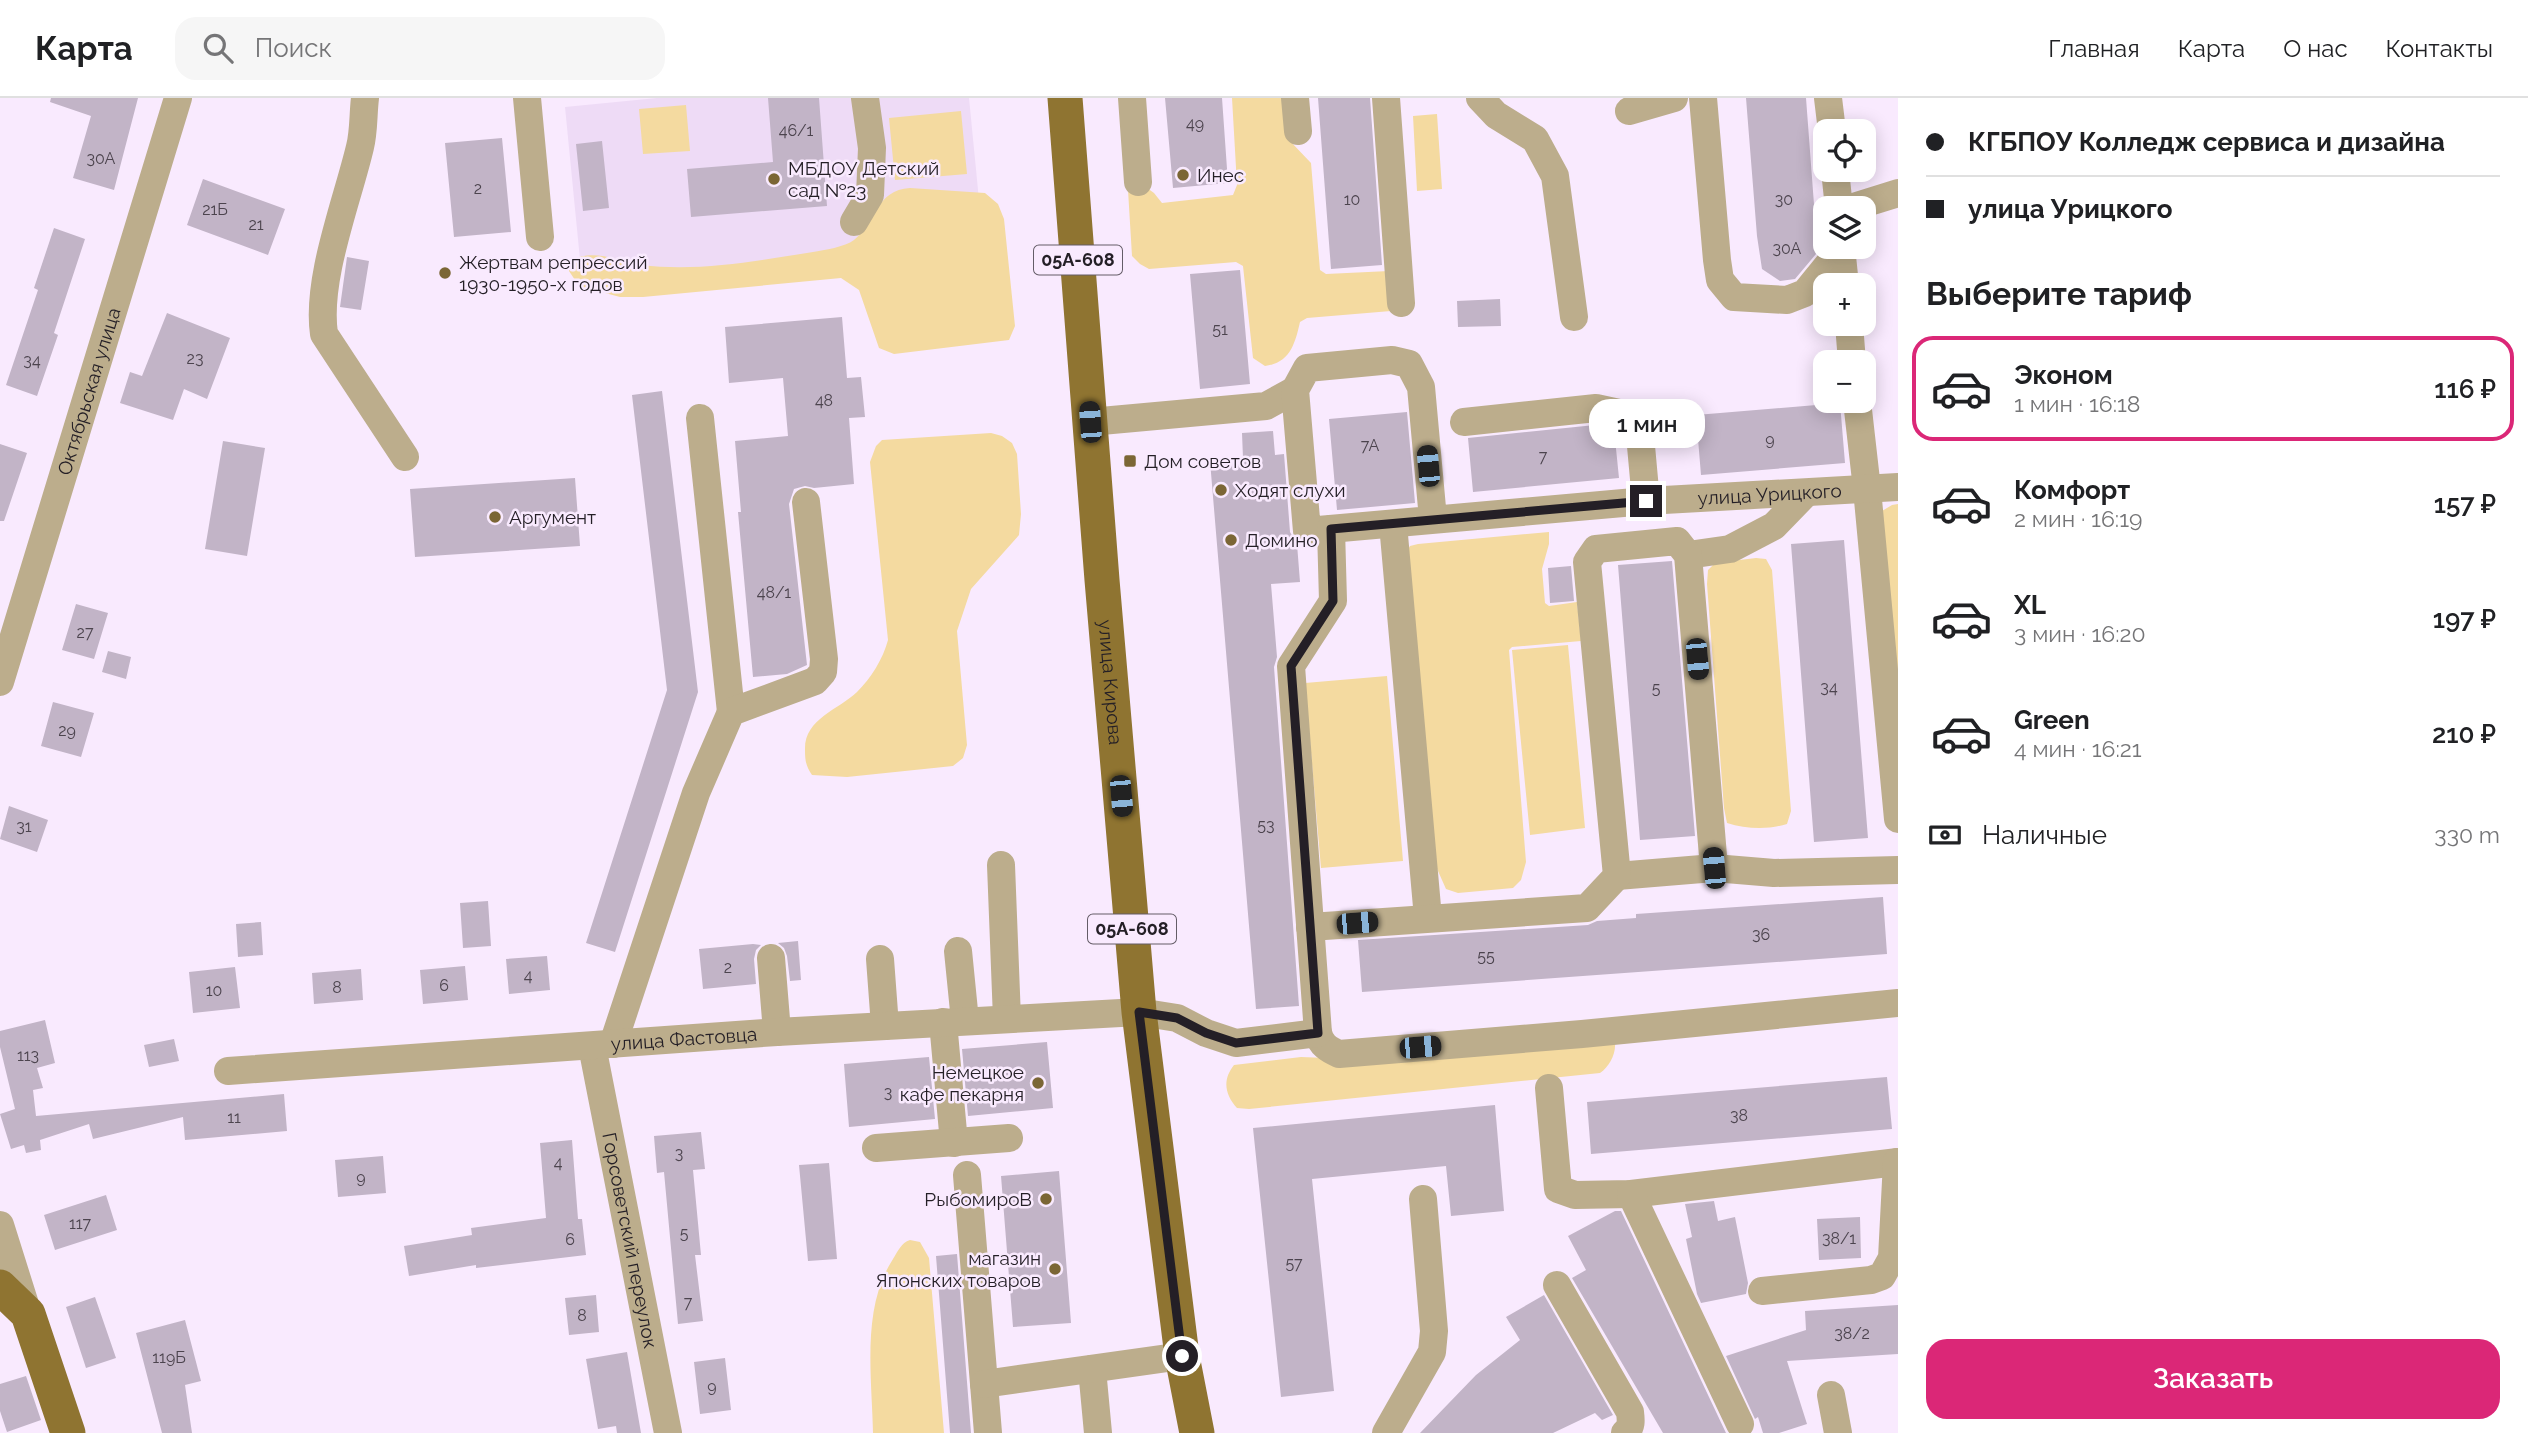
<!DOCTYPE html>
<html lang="ru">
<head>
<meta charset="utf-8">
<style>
	:root { --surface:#fff; --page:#f6f6f6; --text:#202124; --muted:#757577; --line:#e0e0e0; --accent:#db2777 }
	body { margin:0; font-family:Raleway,sans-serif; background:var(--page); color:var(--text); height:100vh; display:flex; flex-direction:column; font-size:26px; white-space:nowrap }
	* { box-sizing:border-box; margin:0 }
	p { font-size:23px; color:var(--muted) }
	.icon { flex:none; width:38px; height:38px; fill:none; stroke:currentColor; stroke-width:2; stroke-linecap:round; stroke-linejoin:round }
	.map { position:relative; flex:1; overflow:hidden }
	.details { display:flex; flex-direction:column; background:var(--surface); width:630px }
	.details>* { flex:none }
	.guide { display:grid; align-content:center; height:154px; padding:0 28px; background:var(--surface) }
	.fabs { position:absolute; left:1813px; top:21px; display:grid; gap:14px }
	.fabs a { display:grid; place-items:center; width:63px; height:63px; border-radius:14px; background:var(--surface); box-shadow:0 4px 18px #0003; font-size:35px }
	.end { position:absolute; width:32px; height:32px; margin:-16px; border:9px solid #241f26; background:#fff; box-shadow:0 0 0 4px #fff }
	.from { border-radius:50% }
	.bubble { position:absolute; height:49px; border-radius:21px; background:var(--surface); box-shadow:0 4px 18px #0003; font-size:23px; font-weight:600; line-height:49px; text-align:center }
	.car { position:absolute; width:21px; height:42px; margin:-21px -10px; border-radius:9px; box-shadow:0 0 5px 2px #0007; background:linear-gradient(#222 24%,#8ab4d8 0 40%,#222 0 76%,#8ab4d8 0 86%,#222 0) }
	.guide b { display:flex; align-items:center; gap:24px; height:66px; font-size:26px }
	.guide b+b { border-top:2px solid var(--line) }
	.guide i { width:18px; height:18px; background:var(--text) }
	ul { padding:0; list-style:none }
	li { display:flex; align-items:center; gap:21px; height:105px; margin:0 14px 10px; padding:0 14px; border:4px solid transparent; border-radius:21px }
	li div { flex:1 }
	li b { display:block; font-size:26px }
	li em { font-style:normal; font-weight:600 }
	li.on { border-color:var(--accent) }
	li>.icon { width:63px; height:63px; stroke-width:1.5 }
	h2 { padding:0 28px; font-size:32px; line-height:84px }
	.pay { display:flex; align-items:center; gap:18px; height:77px; padding:0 28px; font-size:26px }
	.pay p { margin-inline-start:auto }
	.action { display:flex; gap:14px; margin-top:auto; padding:14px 28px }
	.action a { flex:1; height:80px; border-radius:21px; background:var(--accent); color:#fff; font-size:28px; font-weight:600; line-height:80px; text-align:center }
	header { display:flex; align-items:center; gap:42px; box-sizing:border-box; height:98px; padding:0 35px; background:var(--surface); border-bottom:2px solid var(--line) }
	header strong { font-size:33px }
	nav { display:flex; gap:38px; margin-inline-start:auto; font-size:24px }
	.search { width:490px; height:63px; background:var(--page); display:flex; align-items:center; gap:18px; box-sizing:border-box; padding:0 24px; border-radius:21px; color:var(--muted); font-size:26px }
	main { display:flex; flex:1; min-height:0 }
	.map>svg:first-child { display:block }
</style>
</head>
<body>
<header>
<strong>Карта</strong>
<div class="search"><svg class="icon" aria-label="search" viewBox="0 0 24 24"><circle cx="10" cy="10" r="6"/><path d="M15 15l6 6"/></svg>Поиск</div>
<nav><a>Главная</a><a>Карта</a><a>О нас</a><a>Контакты</a></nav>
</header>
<main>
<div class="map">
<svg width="1898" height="1335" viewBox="0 0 1898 1335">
	<rect width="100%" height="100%" fill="#f9eafe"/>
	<path fill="#eedbf6" d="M 657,0 L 969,0 L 984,153 L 583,192 L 565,9 Z"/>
	<path fill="#f4daa0" d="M 1232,0 L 1285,0 L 1290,43 L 1311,65 L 1320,172 L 1326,176 L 1389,173 L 1391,213 L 1307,220 L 1300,224 C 1295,246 1290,265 1265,268 L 1253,260 L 1243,168 L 1236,164 L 1149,171 L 1140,166 L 1132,158 L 1128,92 L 1143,87 L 1154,95 L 1162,105 L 1233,97 L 1237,87 Z
		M 686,7 L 690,53 L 643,56 L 639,11 Z
		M 961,13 L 967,76 L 895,82 L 889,20 Z
		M 1437,16 L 1442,91 L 1417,93 L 1413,18 Z
		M 910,90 L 985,95 L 998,106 L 1004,121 L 1015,228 L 1009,242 L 894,256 L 879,250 L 859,192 L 841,180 L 643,199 L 620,199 L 579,188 L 569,173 L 568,163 C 597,150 613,163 641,167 C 699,174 756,163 813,154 C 824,152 845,149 854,142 C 876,124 876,92 910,90 Z
		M 991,335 L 1002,338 L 1012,345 L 1017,356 L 1021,416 L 1019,437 L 971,491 L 957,533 L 967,647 L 963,660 L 953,668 L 847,679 L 812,677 C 806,668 805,663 805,652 C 804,621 838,612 857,594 C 871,580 883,561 888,542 L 870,364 L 876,348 L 882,342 Z
		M 1898,406 L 1898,599 L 1882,413 L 1892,407 Z
		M 1549,434 L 1549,446 L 1542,471 L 1545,505 L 1549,508 L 1577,504 L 1581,543 L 1512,549 L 1509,552 L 1526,764 L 1521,782 L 1513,790 L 1458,795 L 1446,791 L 1430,755 L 1405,456 L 1410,448 L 1418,446 Z
		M 1756,460 L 1766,461 L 1772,472 L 1791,713 L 1787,726 C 1768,732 1746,731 1727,725 L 1724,710 L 1707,486 L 1708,472 L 1715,465 Z
		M 1568,547 L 1585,730 L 1530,737 L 1512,552 Z
		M 1387,578 L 1403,763 L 1321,770 L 1305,585 Z
		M 1615,945 C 1616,956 1609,969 1600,975 L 1249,1011 L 1237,1010 C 1225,997 1222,982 1234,967 L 1301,959 L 1327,960 Z
		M 910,1142 L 920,1144 L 929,1160 L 944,1335 L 873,1335 C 872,1279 861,1210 893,1161 C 898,1153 901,1145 910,1142 Z"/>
	<path fill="#c2b4c7" d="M 51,0 L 138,0 L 114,92 L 73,80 L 91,18 L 50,4 Z
		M 768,0 L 819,0 L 827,108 L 691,119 L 687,71 L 773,64 Z
		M 1165,0 L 1222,0 L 1228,85 L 1173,90 Z
		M 1318,0 L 1370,0 L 1382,167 L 1331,171 Z
		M 1746,0 L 1806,0 L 1816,133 L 1816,156 L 1795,181 L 1780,183 L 1762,171 L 1757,138 Z
		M 502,40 L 511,134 L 454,139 L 445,45 Z
		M 602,43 L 609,110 L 583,113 L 576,46 Z
		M 203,81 L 285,111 L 268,157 L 187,127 Z
		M 54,130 L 85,141 L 54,235 L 58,237 L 37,298 L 6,287 L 38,192 L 34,190 Z
		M 347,159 L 369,163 L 361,212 L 340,209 Z
		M 1240,172 L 1250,286 L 1200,291 L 1190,176 Z
		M 1500,201 L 1501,228 L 1458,229 L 1457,203 Z
		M 167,215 L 230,240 L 207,301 L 184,291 L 173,322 L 120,305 L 130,274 L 142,278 Z
		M 842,219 L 847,280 L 861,279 L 865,319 L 849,320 L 854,386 L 814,390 L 805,388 L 794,391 L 789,406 L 807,567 L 787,576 L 753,579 L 738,414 L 741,414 L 735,343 L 788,338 L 783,280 L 729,285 L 725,229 Z
		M 662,293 L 698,594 L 615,854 L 586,845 L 667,592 L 632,297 Z
		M 1840,305 L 1845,365 L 1701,377 L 1696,317 Z
		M 1407,314 L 1415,405 L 1337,412 L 1329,321 Z
		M 1595,327 L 1614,331 L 1619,380 L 1473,394 L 1468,340 Z
		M 1273,333 L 1275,357 L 1284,356 L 1290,434 L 1297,446 L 1300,484 L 1271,486 L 1277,559 L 1274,569 L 1299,908 L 1256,911 L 1210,363 L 1243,360 L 1242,335 Z
		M 223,343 L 265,350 L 247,458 L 205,451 Z
		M 0,346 L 27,355 L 4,423 L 0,423 Z
		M 575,380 L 580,448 L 415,459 L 410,391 Z
		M 1844,442 L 1868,740 L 1814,744 L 1791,446 Z
		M 1672,463 L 1695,738 L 1640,742 L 1618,467 Z
		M 1571,468 L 1574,503 L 1550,505 L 1548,470 Z
		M 76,506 L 108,515 L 94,561 L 62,552 Z
		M 108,553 L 131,559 L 126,581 L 102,574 Z
		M 53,604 L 94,615 L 81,659 L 41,648 Z
		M 9,708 L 48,722 L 37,754 L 0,741 Z
		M 1883,799 L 1887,856 L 1362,894 L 1358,842 L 1588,827 L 1597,823 L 1636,820 L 1636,816 Z
		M 488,803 L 491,848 L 463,850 L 460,805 Z
		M 261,824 L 263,857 L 238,859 L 236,826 Z
		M 798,843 L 801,882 L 790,883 L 787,858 L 784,850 L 778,845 Z
		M 753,846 L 761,847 L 756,852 L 754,861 L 756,886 L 703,891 L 699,851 Z
		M 547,858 L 550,892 L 509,896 L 506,861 Z
		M 465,868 L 468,902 L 423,906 L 420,872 Z
		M 235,869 L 240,910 L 193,915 L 189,874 Z
		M 361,871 L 363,902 L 314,906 L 312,875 Z
		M 45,922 L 55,965 L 37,970 L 43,990 L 33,992 L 36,1018 L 284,996 L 287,1033 L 185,1042 L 183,1019 L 93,1041 L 89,1026 L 40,1042 L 41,1052 L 26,1055 L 24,1047 L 11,1051 L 0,1016 L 15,1011 L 0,949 L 0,933 Z
		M 174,941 L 179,963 L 149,969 L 144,947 Z
		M 1047,944 L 1053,1010 L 968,1018 L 962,951 Z
		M 929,959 L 935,1021 L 849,1029 L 844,966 Z
		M 1887,979 L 1892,1031 L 1591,1056 L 1587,1004 Z
		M 1495,1007 L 1504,1113 L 1451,1118 L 1446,1068 L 1312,1081 L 1334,1293 L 1281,1299 L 1253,1030 Z
		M 701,1034 L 705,1071 L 693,1072 L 701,1157 L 695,1157 L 703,1223 L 678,1226 L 664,1074 L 657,1075 L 654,1038 Z
		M 572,1042 L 578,1121 L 582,1121 L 586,1157 L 476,1170 L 476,1167 L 409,1178 L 404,1148 L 472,1137 L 471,1130 L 546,1120 L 540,1045 Z
		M 383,1058 L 386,1095 L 338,1099 L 335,1062 Z
		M 829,1065 L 837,1161 L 808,1163 L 799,1067 Z
		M 1059,1073 L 1071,1225 L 1013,1229 L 1001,1078 Z
		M 106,1097 L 117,1132 L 55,1152 L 44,1117 Z
		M 1714,1103 L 1718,1123 L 1735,1119 L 1748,1185 L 1746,1196 L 1701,1205 L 1697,1196 L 1686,1141 L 1692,1139 L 1685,1106 Z
		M 1615,1113 L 1621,1113 L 1726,1335 L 1663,1335 L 1572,1180 L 1586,1172 L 1568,1138 Z
		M 1860,1119 L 1861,1160 L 1819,1162 L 1817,1121 Z
		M 957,1156 L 971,1335 L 950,1335 L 936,1158 Z
		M 596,1197 L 599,1234 L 569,1237 L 565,1200 Z
		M 1544,1197 L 1613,1317 L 1602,1322 L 1595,1315 L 1553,1335 L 1420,1335 L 1476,1277 L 1520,1242 L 1506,1219 Z
		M 95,1199 L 116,1260 L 86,1270 L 66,1209 Z
		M 1898,1207 L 1898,1256 L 1787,1263 L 1807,1326 L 1779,1335 L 1763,1335 L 1758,1319 L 1755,1321 L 1726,1258 L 1806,1232 L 1805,1213 Z
		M 185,1222 L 201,1283 L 185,1287 L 192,1335 L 162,1335 L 136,1235 Z
		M 627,1254 L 641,1335 L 617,1335 L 616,1328 L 598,1331 L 586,1261 Z
		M 725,1260 L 731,1312 L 700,1316 L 694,1264 Z
		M 26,1278 L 41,1322 L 7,1334 L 0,1313 L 0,1286 Z"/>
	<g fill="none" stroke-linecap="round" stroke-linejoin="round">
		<g stroke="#bcad8c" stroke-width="28">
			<path d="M 365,0 C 363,16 364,33 360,49 C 347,104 316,181 324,236 L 405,359"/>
			<path d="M 527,0 L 540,139"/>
			<path d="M 1132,0 L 1138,84"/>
			<path d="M 1295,0 L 1298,33"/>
			<path d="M 1386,0 L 1401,205"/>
			<path d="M 1480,0 L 1496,17 L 1535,41 L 1555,78 L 1574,219"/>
			<path d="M 1703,0 L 1717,162 L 1720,182 L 1734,199 L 1787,202 L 1805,195 L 1841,151"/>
			<path d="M 1828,0 L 1832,33"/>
			<path d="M 1629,13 L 1674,0"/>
			<path d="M 1835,72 L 1839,110"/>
			<path d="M 1850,110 L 1898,95"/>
			<path d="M 854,124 L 870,97 L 872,50 L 865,0"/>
			<path d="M 1841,149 L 1845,187"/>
			<path d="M 1849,226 L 1852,264"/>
			<path d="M 1857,303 L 1867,391 L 1898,721"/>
			<path d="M 700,320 L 731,614"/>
			<path d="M 1090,324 L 1266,308 L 1295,292"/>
			<path d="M 1464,324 L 1596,310 L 1619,315 L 1639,326 L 1646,403"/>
			<path id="s1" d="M 1433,421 L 1421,289 L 1409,266 L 1392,262 L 1307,270 L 1295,292 L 1307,433 L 1646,403 L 1898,389"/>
			<path d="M 1393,426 L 1428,820"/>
			<path d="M 1688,457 L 1730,451 L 1774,428 L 1806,395"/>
			<path id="s2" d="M 0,584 L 178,0"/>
			<path d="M 1001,767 L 1007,921"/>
			<path d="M 1617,778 L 1714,770"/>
			<path d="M 1310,829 L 1587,810 L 1617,778 L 1587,464 L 1596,451 L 1677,443 L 1688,457 L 1714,770 L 1774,775 L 1898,772"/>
			<path d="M 958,853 L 965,923"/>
			<path d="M 771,860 L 777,934"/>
			<path d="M 880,861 L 885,928"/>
			<path d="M 943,924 L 954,1045"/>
			<path d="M 1318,935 C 1321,947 1328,951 1339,956 L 1582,936 L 1898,905"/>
			<path d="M 613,946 L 696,695 L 731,614 L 815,583 L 823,574 L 824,561 L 806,404"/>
			<path id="s3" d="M 592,948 L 668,1335"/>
			<path id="s4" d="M 228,973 L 777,934 L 1139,914 L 1177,920 L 1206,935 L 1236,945 L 1318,935 L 1291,568 L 1333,503 L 1331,431"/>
			<path d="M 1549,990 L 1558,1091 L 1575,1097 L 1631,1096 L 1898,1064"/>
			<path d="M 876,1050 L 1009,1040"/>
			<path d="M 967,1077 L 988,1335"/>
			<path d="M 1631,1096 L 1740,1326"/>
			<path d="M 0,1127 L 28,1216"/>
			<path d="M 1557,1187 L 1630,1314 C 1631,1322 1632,1329 1625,1335"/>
			<path d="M 1762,1193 L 1871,1182 L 1882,1178 L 1892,1160 L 1897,1064"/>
			<path d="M 1092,1271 L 1098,1335"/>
			<path d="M 984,1286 L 1182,1258"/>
			<path d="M 1831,1297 L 1838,1335"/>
			<path d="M 1386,1335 L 1432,1254 L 1434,1233 L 1423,1101"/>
		</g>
		<g stroke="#8f7431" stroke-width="35">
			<path id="s5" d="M 1065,0 L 1102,482 L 1139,914 L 1182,1258 L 1197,1335"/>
			<path d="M 0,1189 L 28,1216 L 68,1335"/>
		</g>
	</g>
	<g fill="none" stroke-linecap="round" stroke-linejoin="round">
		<path stroke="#241f26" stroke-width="9" d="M 1182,1258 L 1139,914 L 1177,920 L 1206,935 L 1236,945 L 1318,935 L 1291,568 L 1333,503 L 1331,431 L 1646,403"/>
	</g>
	<g fill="#7b6635" stroke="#f9eafe" stroke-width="2.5">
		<circle cx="1183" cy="77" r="7"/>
		<circle cx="774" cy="81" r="7"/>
		<circle cx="445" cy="175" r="7"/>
		<rect x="1123" y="356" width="14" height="14" rx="3.5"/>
		<circle cx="1221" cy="392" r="7"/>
		<circle cx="495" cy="419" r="7"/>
		<circle cx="1231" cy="442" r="7"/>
		<circle cx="1038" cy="985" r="7"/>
		<circle cx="1046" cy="1101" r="7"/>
		<circle cx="1055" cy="1171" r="7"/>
	</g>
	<g text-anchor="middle" stroke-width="5" stroke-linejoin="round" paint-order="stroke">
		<g font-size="16" fill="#4c444e">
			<text x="1195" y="31">49</text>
			<text x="796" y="38">46/1</text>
			<text x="101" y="66">30А</text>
			<text x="478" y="96">2</text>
			<text x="1352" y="107">10</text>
			<text x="1784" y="107">30</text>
			<text x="215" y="117">21Б</text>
			<text x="256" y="132">21</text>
			<text x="1787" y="156">30А</text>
			<text x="1220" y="237">51</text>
			<text x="195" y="266">23</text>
			<text x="32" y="268">34</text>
			<text x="824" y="308">48</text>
			<text x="1770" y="347">9</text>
			<text x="1370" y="353">7А</text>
			<text x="1543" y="364">7</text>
			<text x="774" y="500">48/1</text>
			<text x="85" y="540">27</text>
			<text x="1829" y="595">34</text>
			<text x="1656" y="596">5</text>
			<text x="67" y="638">29</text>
			<text x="1266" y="733">53</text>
			<text x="24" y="734">31</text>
			<text x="1761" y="842">36</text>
			<text x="1486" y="864">55</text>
			<text x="728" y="875">2</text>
			<text x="528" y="883">4</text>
			<text x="444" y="893">6</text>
			<text x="337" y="895">8</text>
			<text x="214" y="898">10</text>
			<text x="28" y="963">113</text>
			<text x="888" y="1000">3</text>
			<text x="1739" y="1023">38</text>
			<text x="234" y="1025">11</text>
			<text x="679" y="1061">3</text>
			<text x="558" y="1070">4</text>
			<text x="361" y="1085">9</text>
			<text x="80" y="1131">117</text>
			<text x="684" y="1141">5</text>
			<text x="1839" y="1146">38/1</text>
			<text x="570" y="1147">6</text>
			<text x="1294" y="1171">57</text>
			<text x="688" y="1210">7</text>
			<text x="582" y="1223">8</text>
			<text x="1852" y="1241">38/2</text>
			<text x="169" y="1265">119Б</text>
			<text x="712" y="1294">9</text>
		</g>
		<g fill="#f9eafe" stroke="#645c67" stroke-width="2">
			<rect x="1034" y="147.5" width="88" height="29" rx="5"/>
			<rect x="1088" y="816.5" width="88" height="29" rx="5"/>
		</g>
		<g font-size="18" font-weight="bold" fill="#241f26">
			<text x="1078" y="168">05А-608</text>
			<text x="1132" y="837">05А-608</text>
		</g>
		<g font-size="19" fill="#241f26" stroke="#f9eafe" text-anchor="start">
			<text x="788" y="77">МБДОУ Детский<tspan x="788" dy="22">сад №23</tspan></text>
			<text x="1197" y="84">Инес</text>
			<text x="459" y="171">Жертвам репрессий<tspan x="459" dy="22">1930-1950-х годов</tspan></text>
			<text x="1144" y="370">Дом советов</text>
			<text x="1235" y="399">Ходят слухи</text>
			<text x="509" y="426">Аргумент</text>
			<text x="1245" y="449">Домино</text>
			<text x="1024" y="981" text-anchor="end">Немецкое<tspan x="1024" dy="22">кафе пекарня</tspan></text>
			<text x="1032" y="1108" text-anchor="end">РыбомироВ</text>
			<text x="1041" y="1167" text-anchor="end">магазин<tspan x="1041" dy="22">Японских товаров</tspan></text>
		</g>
		<g font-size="19" fill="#241f26" stroke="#f9eafe">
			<text dy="7" stroke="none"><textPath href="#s2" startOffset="304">Октябрьская улица</textPath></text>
			<text dy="7" stroke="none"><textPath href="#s1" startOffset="892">улица Урицкого</textPath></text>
			<text dy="7" stroke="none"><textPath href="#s5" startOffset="586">улица Кирова</textPath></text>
			<text dy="7" stroke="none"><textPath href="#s4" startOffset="457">улица Фастовца</textPath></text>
			<text dy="7" stroke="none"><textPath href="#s3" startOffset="198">Горсоветский переулок</textPath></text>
		</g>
	</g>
</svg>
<div class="fabs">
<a><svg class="icon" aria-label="locate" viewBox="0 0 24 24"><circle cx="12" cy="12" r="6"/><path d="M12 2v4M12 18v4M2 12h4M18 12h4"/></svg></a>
<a><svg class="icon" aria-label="layers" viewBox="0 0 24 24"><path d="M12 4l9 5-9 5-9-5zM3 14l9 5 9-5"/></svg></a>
<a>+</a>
<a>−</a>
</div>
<i class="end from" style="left:1182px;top:1258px"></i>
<i class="end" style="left:1646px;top:403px"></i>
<div class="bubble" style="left:1589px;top:301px;width:116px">1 мин</div>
<i class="car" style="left:1090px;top:324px;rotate:356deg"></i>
<i class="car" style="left:1428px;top:368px;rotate:355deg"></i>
<i class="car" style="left:1697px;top:561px;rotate:175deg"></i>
<i class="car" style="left:1121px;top:698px;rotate:175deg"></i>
<i class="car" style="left:1714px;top:770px;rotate:355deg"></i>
<i class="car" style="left:1357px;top:825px;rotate:85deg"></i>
<i class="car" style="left:1420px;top:949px;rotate:85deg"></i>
</div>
<section class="details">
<div class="guide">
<b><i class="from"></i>КГБПОУ Колледж сервиса и дизайна</b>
<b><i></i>улица Урицкого</b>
</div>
<h2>Выберите тариф</h2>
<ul>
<li class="on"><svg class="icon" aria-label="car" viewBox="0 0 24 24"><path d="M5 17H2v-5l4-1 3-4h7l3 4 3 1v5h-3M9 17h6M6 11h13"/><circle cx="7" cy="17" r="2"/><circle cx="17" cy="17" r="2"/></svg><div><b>Эконом</b><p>1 мин · 16:18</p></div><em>116 ₽</em></li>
<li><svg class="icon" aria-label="car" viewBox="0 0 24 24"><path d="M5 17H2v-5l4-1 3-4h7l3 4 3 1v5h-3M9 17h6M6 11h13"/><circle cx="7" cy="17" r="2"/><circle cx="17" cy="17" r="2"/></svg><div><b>Комфорт</b><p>2 мин · 16:19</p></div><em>157 ₽</em></li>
<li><svg class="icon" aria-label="car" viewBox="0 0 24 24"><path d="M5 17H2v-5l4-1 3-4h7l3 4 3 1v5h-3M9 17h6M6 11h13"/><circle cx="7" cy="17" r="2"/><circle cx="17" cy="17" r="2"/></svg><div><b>XL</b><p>3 мин · 16:20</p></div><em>197 ₽</em></li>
<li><svg class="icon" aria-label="car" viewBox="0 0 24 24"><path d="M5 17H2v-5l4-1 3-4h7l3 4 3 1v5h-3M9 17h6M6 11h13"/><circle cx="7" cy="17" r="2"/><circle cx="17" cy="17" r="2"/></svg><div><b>Green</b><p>4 мин · 16:21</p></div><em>210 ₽</em></li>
</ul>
<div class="pay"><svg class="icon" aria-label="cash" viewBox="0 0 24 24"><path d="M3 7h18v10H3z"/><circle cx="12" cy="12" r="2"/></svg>Наличные<p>330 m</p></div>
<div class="action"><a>Заказать</a></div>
</section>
</main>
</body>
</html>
